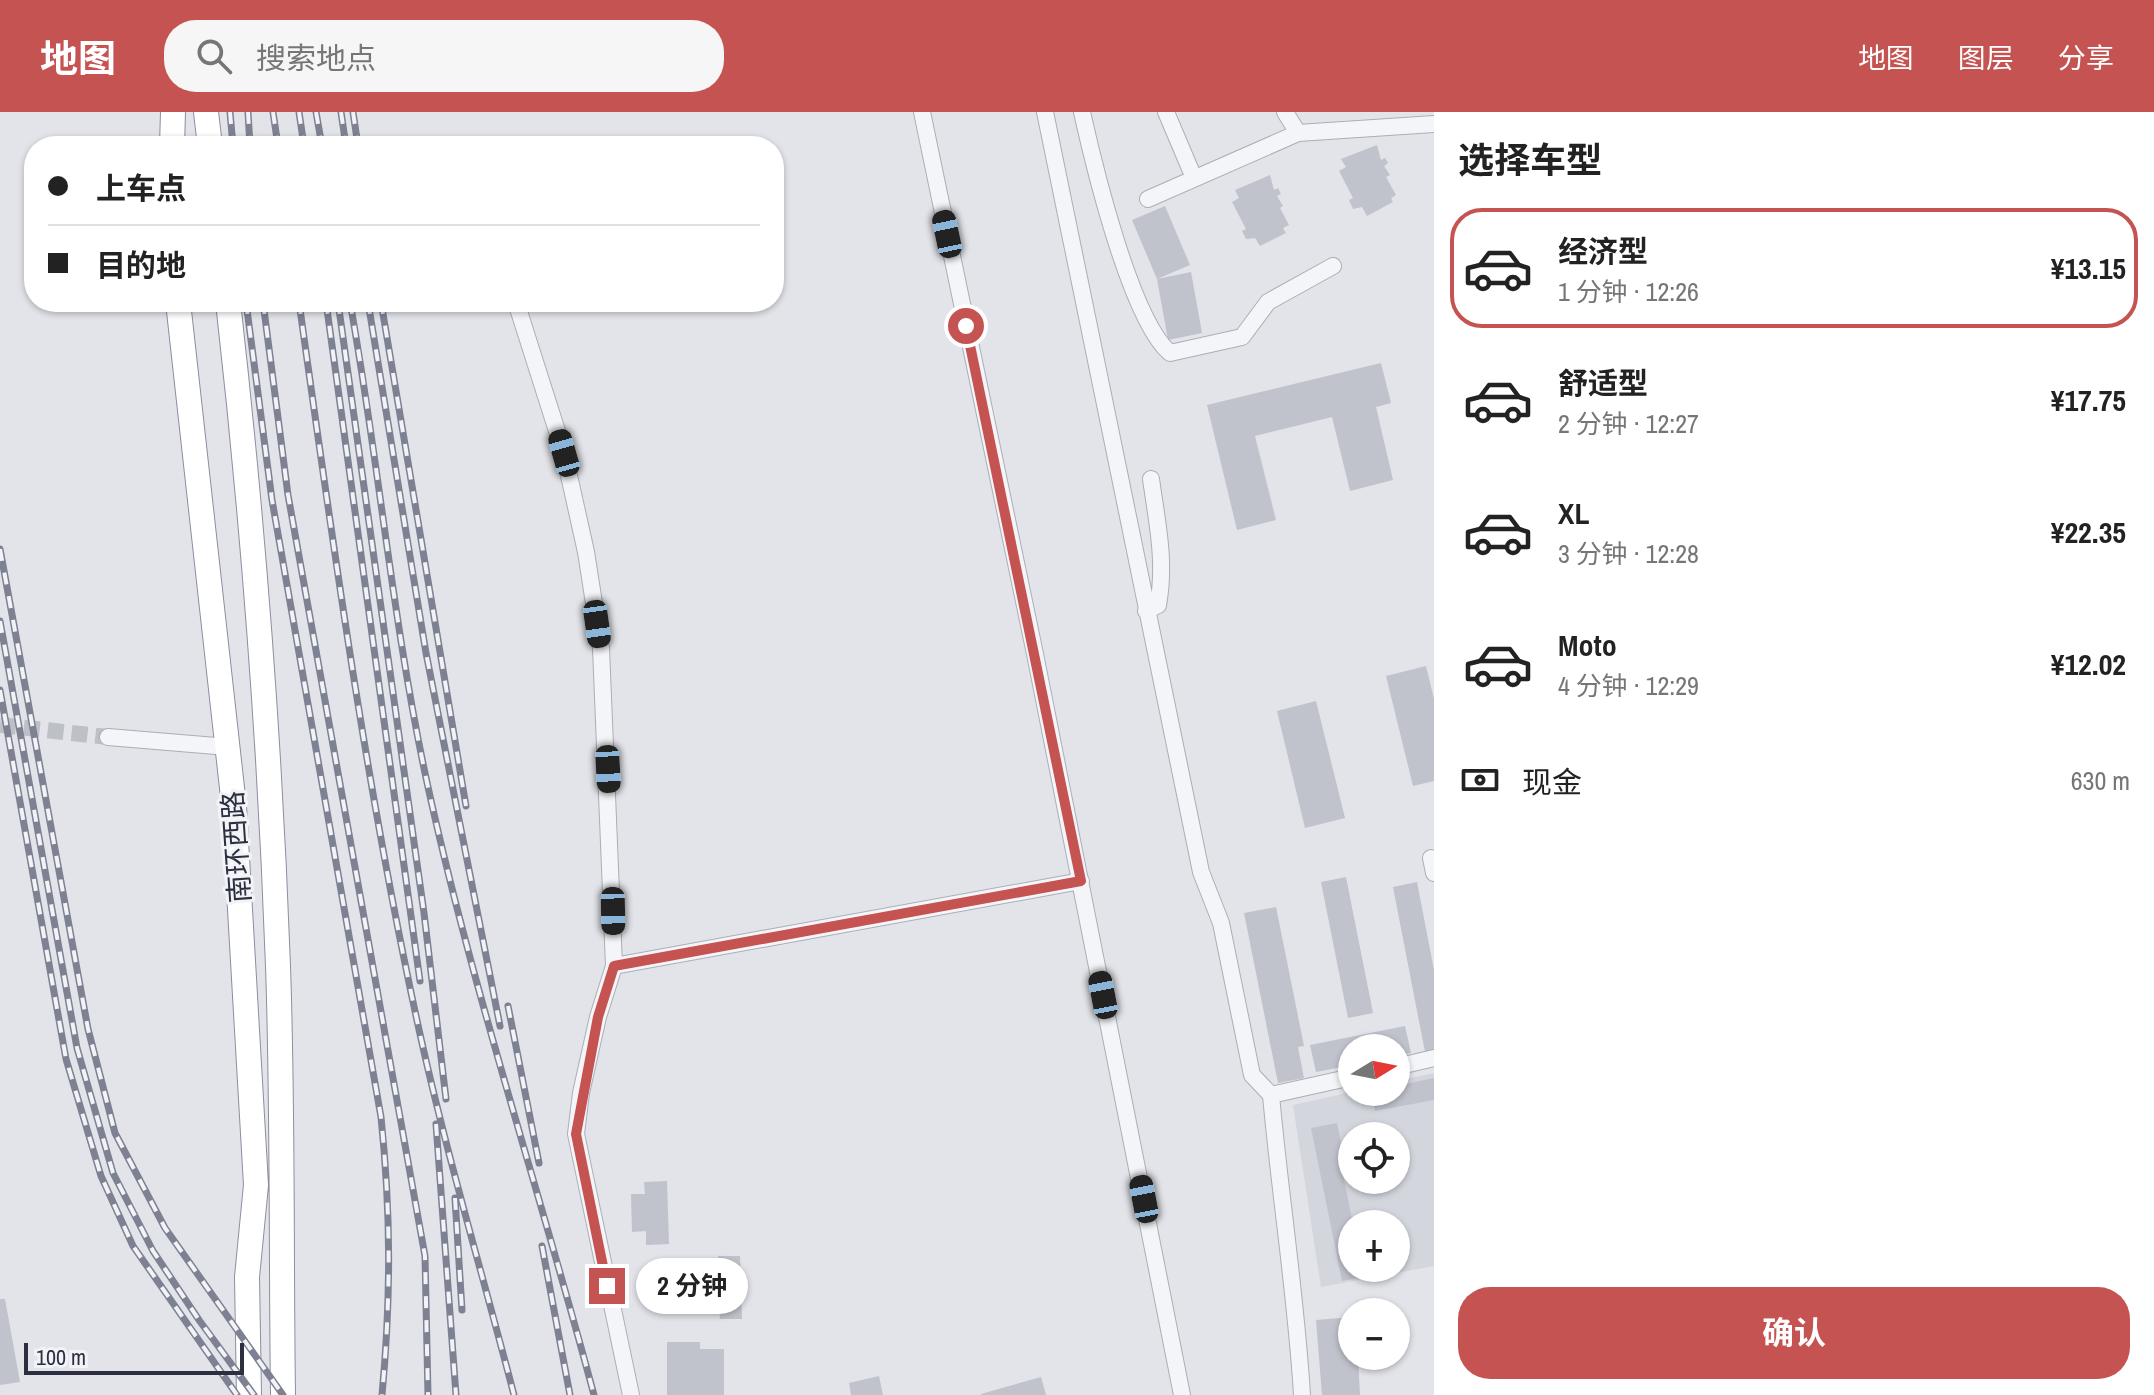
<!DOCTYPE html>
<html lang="zh">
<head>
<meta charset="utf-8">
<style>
	:root { --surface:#fff; --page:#f6f6f6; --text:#222; --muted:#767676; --line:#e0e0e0; --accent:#c45351 }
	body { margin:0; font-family:"Archivo Narrow","Noto Sans SC",sans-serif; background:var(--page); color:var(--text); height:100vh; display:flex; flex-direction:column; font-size:30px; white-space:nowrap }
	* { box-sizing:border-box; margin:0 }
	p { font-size:26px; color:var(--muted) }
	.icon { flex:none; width:44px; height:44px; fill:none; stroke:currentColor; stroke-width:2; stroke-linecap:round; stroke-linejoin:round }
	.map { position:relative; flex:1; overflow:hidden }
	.details { display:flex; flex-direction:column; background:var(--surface); width:720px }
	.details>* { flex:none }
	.hud { position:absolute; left:24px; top:24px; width:760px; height:176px; border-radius:32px; box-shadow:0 2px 6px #0004; display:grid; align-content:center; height:176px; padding:0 24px; background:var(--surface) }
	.needle { width:52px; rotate:80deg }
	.tools { position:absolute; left:1338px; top:922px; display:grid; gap:16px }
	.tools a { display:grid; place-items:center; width:72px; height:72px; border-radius:50%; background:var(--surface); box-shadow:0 2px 6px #0004; font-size:40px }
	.scale { position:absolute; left:24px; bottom:20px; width:220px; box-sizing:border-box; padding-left:8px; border:4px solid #2b2f40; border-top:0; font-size:22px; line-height:28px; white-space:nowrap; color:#2b2f40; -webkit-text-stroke:6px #f2f3f7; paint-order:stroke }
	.end { position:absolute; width:36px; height:36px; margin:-18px; border:10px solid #c45351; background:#fff; box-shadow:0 0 0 4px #fff }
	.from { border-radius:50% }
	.bubble { position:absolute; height:56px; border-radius:28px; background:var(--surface); box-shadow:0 2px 6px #0004; font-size:26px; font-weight:700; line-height:56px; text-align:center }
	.car { position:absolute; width:24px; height:48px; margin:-24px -12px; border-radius:10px; box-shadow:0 0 6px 2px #0007; background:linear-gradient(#222 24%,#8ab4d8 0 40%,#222 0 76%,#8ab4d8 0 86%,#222 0) }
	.hud b { display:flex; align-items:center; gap:28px; height:76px; font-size:30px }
	.hud b+b { border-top:2px solid var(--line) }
	.hud i { width:20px; height:20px; background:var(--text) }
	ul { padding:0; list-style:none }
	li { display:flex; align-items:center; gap:24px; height:120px; margin:0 16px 12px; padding:0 8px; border:4px solid transparent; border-radius:32px }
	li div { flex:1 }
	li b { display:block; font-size:30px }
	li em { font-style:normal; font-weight:700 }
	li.on { border-color:var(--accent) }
	li>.icon { width:72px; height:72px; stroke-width:1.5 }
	h2 { padding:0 24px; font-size:36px; line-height:96px }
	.pay { display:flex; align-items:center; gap:20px; height:88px; padding:0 24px; font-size:30px }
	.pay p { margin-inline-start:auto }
	.cta { display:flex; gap:16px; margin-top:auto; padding:16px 24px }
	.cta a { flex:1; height:92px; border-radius:32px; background:var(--accent); color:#fff; font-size:32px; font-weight:700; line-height:92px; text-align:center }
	header { display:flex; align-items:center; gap:48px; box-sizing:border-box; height:112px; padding:0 40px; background:var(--accent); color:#fff }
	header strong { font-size:38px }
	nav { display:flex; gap:44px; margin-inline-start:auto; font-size:28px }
	.search { width:560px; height:72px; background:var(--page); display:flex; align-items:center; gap:20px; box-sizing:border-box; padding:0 28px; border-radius:32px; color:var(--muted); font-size:30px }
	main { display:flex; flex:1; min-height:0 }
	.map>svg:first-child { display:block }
</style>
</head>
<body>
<header>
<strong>地图</strong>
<div class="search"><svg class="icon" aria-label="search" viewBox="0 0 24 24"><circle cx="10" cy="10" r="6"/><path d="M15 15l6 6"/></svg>搜索地点</div>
<nav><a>地图</a><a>图层</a><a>分享</a></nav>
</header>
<main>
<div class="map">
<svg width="1434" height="1283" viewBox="0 0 1434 1283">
	<rect width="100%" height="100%" fill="#e2e4e9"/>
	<path fill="#d4d6de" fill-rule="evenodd" d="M 1434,961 L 1434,1154 L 1321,1175 L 1293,993 L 1352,980 L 1396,980 L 1396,969 ZM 1352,1024 L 1396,1024 L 1396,1068 L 1352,1068 ZM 1352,1112 L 1396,1112 L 1396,1156 L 1352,1156 Z"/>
	<path fill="#c0c2cc" d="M 1377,33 L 1381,48 L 1385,46 L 1388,51 L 1384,54 L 1390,63 L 1386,65 L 1396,83 L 1391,86 L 1393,90 L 1367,104 L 1362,95 L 1353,97 L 1349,88 L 1353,86 L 1339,59 L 1346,55 L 1341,47 Z
		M 1270,63 L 1274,78 L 1278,76 L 1281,82 L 1277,84 L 1283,94 L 1280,96 L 1289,113 L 1283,116 L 1286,121 L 1260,134 L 1255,126 L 1246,127 L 1242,119 L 1246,117 L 1232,90 L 1239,86 L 1235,78 Z
		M 1165,94 L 1190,153 L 1157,167 L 1132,108 Z
		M 1191,160 L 1202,221 L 1168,228 L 1157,167 Z
		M 1381,251 L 1391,291 L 1376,295 L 1393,368 L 1350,379 L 1332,305 L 1255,324 L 1276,408 L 1237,418 L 1207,293 Z
		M 1426,554 L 1434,587 L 1434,669 L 1413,674 L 1386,564 Z
		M 1316,589 L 1345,706 L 1305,716 L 1277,599 Z
		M 1346,765 L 1373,901 L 1348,906 L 1321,770 Z
		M 1417,770 L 1434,858 L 1434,938 L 1425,940 L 1393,775 Z
		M 1276,795 L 1304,934 L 1298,935 L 1304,966 L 1278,971 L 1244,801 Z
		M 1405,914 L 1411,941 L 1396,944 L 1396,936 L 1352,936 L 1352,953 L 1316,960 L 1310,933 Z
		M 1434,966 L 1434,988 L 1375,999 L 1371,980 L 1396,980 L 1396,974 Z
		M 1337,1011 L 1344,1046 L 1340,1047 L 1353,1112 L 1352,1156 L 1366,1156 L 1368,1164 L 1342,1169 L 1311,1016 Z
		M 667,1069 L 669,1132 L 646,1133 L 646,1119 L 632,1120 L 631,1082 L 645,1082 L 644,1070 Z
		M 718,1144 L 740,1144 L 742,1207 L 720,1207 L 719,1194 L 706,1194 L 704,1157 L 718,1156 Z
		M 0,1187 L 5,1187 L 20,1270 L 0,1273 Z
		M 1352,1205 L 1352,1244 L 1358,1244 L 1360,1283 L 1322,1283 L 1316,1208 Z
		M 667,1230 L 700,1230 L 700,1237 L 724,1237 L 724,1283 L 667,1283 Z
		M 879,1264 L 883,1283 L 851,1283 L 849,1271 Z
		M 1041,1265 L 1046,1283 L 981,1283 L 981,1282 Z"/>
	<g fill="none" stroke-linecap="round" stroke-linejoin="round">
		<path stroke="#bdc0c7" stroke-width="16" stroke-dasharray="16 8" stroke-linecap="butt" d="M 0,613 L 108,625"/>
		<defs>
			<path id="minor" d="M 922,0 L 1035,542 L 1182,1283
				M 1045,0 L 1201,760 L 1221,811 L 1252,963 L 1271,983
				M 1082,0 C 1094,54 1131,208 1170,241 L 1242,225 L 1268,190 L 1333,154
				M 1166,0 L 1194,66
				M 1285,0 L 1298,21
				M 1148,87 L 1298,21 L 1434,12
				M 516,190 L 564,341 L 586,440 L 601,536 L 614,854 L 598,905 L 581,981 L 576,1022 L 631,1283
				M 1146,499 L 1158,493 C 1166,450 1157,410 1151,367
				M 108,625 L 228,635
				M 1431,746 L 1434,761
				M 614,854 L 1081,769
				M 1396,955 L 1434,946
				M 1302,1283 C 1296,1182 1280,1084 1271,983 L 1352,965"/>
			<path id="highway" d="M 206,0 L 210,34
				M 172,34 L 173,0
				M 178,190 L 234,694 L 256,1073 L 247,1165 L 249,1283
				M 228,190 C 253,410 270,632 278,854 C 283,997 281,1140 283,1283"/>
		</defs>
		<use href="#minor" stroke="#abaeb6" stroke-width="18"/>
		<use href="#highway" stroke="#8b8f9f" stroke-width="26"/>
		<use href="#minor" stroke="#f4f5f8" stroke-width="16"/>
		<use href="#highway" stroke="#fff" stroke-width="24"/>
		<defs>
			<path id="rail" d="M 230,0 L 233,34
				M 248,0 L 250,34
				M 273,0 L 278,34
				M 299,0 L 304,34
				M 316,0 L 322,34
				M 341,0 L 346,34
				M 353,0 L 358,34
				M 246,190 L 272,388 L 381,1005 C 391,1102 391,1186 382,1283
				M 263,190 L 288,383 L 425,1144 L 428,1283
				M 299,190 C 333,432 366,675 418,913 C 445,1037 482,1160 514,1283
				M 326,190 L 420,869
				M 338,190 L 424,801 L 446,987
				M 350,190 C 379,351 393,515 428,675 C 473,880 540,1080 594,1283
				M 368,190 L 426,541 L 500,914
				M 381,190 L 466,694
				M 0,437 L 88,917 L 115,1021 L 165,1116 L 283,1283
				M 0,509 L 77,936 L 113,1061 L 153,1139 L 199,1208 L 254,1283
				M 0,578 L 66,947 L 101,1064 L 133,1134 L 237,1283
				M 508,894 L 539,1051
				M 436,1012 L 456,1283
				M 455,1086 L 462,1198
				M 542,1134 L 570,1283"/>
		</defs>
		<use href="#rail" stroke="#7d8192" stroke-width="7"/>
		<use href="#rail" stroke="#f2f3f7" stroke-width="4" stroke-dasharray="12" stroke-linecap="butt"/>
	</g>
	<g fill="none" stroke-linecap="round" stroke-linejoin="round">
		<path stroke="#c45351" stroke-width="10" d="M 607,1174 L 576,1022 L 598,905 L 614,854 L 1081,769 L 966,214"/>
	</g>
	<g text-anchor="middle" stroke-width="6" stroke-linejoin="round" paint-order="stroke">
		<g font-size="28" fill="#2b2f40" stroke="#f2f3f7">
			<text transform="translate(236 735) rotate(-94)" y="10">南环西路</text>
		</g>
	</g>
</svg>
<div class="tools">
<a><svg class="needle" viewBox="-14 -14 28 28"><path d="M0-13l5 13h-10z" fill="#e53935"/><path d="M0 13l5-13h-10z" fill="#767676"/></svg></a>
<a><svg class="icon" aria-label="locate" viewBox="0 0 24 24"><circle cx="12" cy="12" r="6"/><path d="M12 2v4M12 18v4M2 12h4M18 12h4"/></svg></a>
<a>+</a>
<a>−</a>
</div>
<div class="scale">100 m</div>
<i class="end from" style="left:966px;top:214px"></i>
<i class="end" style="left:607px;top:1174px"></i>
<div class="bubble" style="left:636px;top:1146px;width:112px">2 分钟</div>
<i class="car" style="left:947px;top:122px;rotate:348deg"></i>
<i class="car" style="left:564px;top:341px;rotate:344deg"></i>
<i class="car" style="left:597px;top:512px;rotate:172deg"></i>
<i class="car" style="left:608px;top:657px;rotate:177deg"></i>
<i class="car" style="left:613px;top:799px;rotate:179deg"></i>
<i class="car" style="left:1103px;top:883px;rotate:349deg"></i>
<i class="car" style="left:1144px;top:1087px;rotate:349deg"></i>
<div class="hud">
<b><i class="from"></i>上车点</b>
<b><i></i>目的地</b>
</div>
</div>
<section class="details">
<h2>选择车型</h2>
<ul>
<li class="on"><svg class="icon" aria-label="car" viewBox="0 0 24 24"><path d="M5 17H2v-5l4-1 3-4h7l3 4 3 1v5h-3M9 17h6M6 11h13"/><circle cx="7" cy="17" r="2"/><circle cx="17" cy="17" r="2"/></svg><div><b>经济型</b><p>1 分钟 · 12:26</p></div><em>¥13.15</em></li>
<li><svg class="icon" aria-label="car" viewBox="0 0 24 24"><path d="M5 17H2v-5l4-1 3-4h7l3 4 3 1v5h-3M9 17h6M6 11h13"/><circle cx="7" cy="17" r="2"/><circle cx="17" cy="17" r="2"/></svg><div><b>舒适型</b><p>2 分钟 · 12:27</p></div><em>¥17.75</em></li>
<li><svg class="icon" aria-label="car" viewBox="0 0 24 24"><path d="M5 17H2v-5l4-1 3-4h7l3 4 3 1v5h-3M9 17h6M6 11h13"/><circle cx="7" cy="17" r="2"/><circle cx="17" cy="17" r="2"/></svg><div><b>XL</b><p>3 分钟 · 12:28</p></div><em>¥22.35</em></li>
<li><svg class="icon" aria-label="car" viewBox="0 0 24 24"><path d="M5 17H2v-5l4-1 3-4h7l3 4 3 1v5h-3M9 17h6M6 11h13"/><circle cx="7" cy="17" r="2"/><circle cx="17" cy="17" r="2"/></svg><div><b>Moto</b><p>4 分钟 · 12:29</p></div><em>¥12.02</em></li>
</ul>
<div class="pay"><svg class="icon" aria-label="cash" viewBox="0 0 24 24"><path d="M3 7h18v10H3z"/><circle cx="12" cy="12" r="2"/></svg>现金<p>630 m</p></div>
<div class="cta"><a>确认</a></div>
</section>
</main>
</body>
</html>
